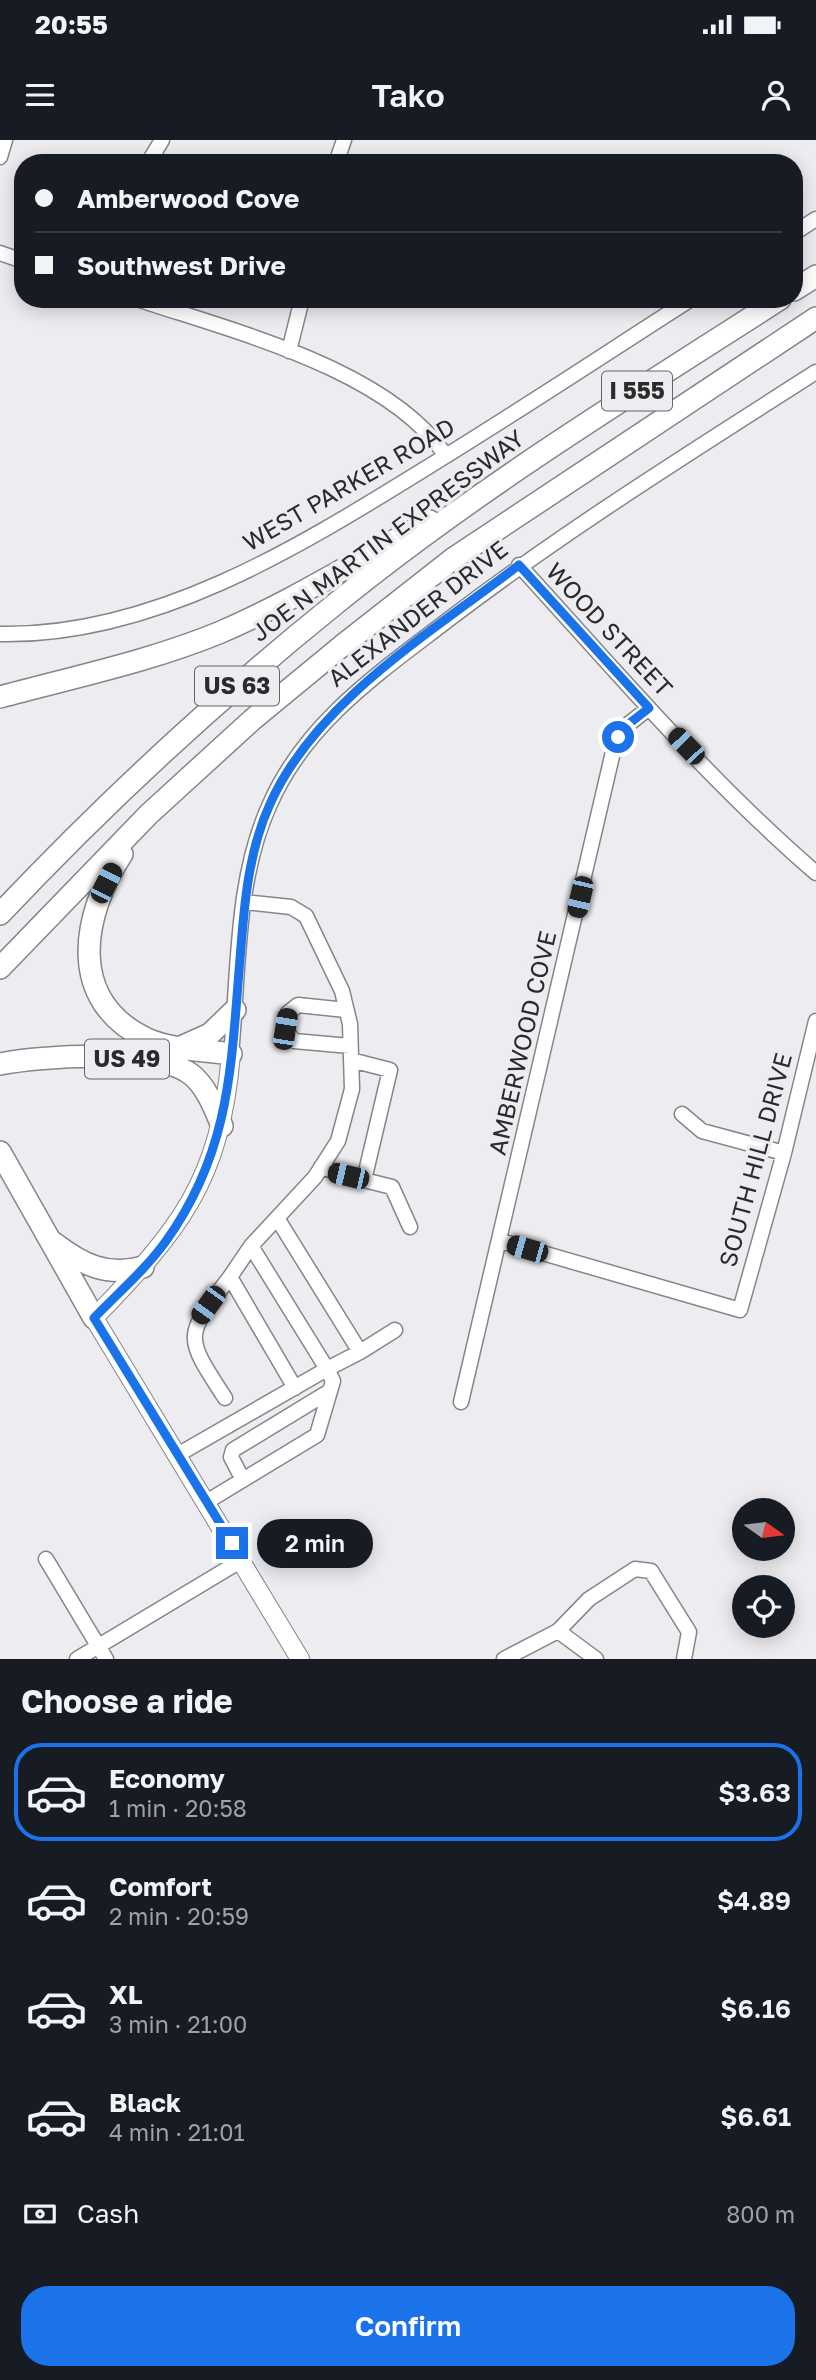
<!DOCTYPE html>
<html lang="en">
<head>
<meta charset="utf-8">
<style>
	:root { --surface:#171b24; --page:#20242c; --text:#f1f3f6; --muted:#9ea1a6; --line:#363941; --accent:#1a73e8 }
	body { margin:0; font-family:"Golos Text",sans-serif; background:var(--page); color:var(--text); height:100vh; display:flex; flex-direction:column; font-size:26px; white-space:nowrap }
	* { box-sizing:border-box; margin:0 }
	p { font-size:23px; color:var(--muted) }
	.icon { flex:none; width:38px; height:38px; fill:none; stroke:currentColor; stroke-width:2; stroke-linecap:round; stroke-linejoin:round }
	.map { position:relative; height:1519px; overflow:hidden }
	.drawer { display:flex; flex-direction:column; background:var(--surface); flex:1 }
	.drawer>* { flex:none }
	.guide { position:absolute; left:14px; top:14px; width:789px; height:154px; border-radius:28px; box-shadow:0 4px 18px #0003; display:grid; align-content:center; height:154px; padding:0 21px; background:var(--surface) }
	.needle { width:46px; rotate:104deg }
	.tools { position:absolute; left:732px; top:1358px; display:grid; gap:14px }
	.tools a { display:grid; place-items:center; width:63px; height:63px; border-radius:50%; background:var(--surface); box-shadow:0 4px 18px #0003; font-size:35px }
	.end { position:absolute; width:32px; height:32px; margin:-16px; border:9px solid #1a73e8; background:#fff; box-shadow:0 0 0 4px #fff }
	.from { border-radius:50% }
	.bubble { position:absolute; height:49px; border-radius:24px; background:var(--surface); box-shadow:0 4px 18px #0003; font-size:23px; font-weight:600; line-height:49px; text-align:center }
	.car { position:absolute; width:21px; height:42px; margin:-21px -10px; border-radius:9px; box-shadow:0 0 5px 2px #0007; background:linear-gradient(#222 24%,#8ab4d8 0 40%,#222 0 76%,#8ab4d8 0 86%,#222 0) }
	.guide b { display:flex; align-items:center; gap:24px; height:66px; font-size:26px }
	.guide b+b { border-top:2px solid var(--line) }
	.guide i { width:18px; height:18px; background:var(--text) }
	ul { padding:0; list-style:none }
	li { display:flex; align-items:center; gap:21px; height:98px; margin:0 14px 10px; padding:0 7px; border:4px solid transparent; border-radius:28px }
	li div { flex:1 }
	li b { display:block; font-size:26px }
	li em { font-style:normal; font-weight:600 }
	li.current { border-color:var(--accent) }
	li>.icon { width:63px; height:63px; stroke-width:1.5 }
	h2 { padding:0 21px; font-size:32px; line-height:84px }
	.pay { display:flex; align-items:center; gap:18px; height:77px; padding:0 21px; font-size:26px }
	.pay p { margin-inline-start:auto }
	.action { display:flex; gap:14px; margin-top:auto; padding:14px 21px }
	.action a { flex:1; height:80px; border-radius:28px; background:var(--accent); color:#fff; font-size:28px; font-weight:600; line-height:80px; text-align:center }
	.status { display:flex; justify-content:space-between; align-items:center; height:49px; padding:0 35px; background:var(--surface); direction:ltr }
	.status svg { height:19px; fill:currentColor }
	header { display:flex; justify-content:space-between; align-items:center; height:91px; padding:0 21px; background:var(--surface); font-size:32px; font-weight:600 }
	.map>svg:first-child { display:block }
</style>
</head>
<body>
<div class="status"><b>20:55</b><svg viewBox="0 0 49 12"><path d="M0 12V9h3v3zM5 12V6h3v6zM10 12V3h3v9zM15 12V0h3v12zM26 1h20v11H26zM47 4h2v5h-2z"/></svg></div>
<header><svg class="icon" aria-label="menu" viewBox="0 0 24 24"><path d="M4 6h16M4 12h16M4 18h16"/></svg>Tako<svg class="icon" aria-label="person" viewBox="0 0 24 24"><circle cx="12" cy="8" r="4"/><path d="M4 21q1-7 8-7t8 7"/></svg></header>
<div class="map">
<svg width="816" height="1519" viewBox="0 0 816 1519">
	<rect width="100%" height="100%" fill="#edecf0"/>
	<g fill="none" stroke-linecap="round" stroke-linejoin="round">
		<defs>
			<path id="minor" d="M 0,17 L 5,0
				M 148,23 L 162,0
				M 336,23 L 344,0
				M 794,93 L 816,79
				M 0,113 L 23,121
				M 137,159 C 232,191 388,229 446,316
				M 289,211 L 302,159
				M 519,425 C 615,530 708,640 816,733
				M 0,494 C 153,497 297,408 423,330 C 513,275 602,216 691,159
				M 346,870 L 298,865 L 288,873 L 285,889 L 294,901 L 350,906
				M 231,914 C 239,832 235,740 270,664 C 306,582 379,533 448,480 C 566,390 691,312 816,232
				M 682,974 L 702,991 L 784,1013
				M 321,1027 L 364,1040 L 390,930 L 351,920
				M 364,1040 L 392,1047 L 410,1087
				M 501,1101 L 740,1170 L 784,1013 L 816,881
				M 251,1106 L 230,1137 L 295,1248
				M 360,1212 L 395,1190
				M 225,1258 C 184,1195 184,1197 230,1137
				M 461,1262 L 613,612 L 626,586 L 649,568
				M 179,1314 L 327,1229 L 251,1106 L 315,1037 L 338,1001 L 352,949 L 350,884 L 342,851 L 306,776 L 291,767 L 245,762
				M 243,1340 L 231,1317 L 233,1310 L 330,1251
				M 208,1361 L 317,1295 L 333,1241 L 327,1229 L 360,1212 L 277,1078
				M 46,1419 L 106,1519
				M 558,1491 L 596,1519
				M 77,1519 L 242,1420
				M 504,1519 L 558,1491 L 589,1459 L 635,1429 L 651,1431 L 689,1492 L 684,1519"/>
			<path id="major" d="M 231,914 C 220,1042 180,1089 94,1178 L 300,1519"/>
			<path id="highway" d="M 794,150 L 816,136
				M 0,557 C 74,537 151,521 221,492 C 293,461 361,418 430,381
				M 122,714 C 82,775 66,861 147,899 C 172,910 204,910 231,914
				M 0,774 C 104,664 216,560 334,465 C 474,351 629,256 780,159
				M 0,828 L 149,674 L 252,580 L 343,505 L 454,418 L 816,178
				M 181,907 L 210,894 L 235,870
				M 0,924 C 41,916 159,908 192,935 C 207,948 214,967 222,986
				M 0,1012 L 94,1178
				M 54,1103 C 83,1125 107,1137 143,1127"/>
		</defs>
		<use href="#minor" stroke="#868589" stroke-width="17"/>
		<use href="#major" stroke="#868589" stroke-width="20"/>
		<use href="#highway" stroke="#868589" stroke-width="24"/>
		<use href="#minor" stroke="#fff" stroke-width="14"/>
		<use href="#major" stroke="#fff" stroke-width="18"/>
		<use href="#highway" stroke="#fff" stroke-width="21"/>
	</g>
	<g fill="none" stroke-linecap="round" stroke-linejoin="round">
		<path stroke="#1a73e8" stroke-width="9" d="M 232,1403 L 94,1178 C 118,1153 146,1129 166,1101 C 231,1010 231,925 240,819 C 244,767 248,712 270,664 C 316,561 432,492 519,425 L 649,568 L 626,586 L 618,597"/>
	</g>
	<g text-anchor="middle" stroke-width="7" stroke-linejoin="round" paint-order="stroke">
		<g fill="#edecf0" stroke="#656567" stroke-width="2">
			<rect x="602" y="231.5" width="70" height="39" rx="5"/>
			<rect x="195" y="526.5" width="84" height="39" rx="5"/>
			<rect x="85" y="899.5" width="84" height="39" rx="5"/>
		</g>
		<g font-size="23" font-weight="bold" fill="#2b2b2c">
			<text x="637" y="259">I 555</text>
			<text x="237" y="554">US 63</text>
			<text x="127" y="927">US 49</text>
		</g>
		<g font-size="24" fill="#2b2b2c" stroke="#edecf0">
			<text transform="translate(349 345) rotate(-30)" y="8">WEST PARKER ROAD</text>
			<text transform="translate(388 396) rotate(-37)" y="8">JOE N MARTIN EXPRESSWAY</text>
			<text transform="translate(418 474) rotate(-38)" y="8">ALEXANDER DRIVE</text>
			<text transform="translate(609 490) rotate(47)" y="8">WOOD STREET</text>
			<text transform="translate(523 903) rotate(-77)" y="8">AMBERWOOD COVE</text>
			<text transform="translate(756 1020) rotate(-75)" y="8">SOUTH HILL DRIVE</text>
		</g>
	</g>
</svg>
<div class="tools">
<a><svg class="needle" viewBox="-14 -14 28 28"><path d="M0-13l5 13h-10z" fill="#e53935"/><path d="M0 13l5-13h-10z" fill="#9ea1a6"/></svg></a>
<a><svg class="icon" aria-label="locate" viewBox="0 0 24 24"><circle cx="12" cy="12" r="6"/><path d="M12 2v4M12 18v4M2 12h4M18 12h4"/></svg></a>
</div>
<i class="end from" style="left:618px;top:597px"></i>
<i class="end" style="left:232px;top:1403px"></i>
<div class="bubble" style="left:257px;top:1379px;width:116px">2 min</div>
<i class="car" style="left:686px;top:606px;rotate:316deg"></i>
<i class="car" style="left:106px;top:743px;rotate:27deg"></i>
<i class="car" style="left:580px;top:757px;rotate:193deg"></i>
<i class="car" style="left:285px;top:889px;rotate:9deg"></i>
<i class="car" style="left:348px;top:1036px;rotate:283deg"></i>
<i class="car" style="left:527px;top:1109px;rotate:286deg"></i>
<i class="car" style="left:208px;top:1165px;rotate:216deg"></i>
<div class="guide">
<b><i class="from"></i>Amberwood Cove</b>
<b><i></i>Southwest Drive</b>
</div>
</div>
<section class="drawer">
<h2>Choose a ride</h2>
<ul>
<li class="current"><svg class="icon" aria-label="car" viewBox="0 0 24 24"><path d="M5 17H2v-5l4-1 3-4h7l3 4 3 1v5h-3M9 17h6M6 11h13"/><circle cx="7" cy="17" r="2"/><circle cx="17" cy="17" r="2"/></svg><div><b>Economy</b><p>1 min · 20:58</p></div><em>$3.63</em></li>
<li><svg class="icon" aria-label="car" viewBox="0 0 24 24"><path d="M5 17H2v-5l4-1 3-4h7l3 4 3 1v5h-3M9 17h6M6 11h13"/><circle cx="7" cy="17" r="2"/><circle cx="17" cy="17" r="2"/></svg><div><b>Comfort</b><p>2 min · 20:59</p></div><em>$4.89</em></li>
<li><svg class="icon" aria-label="car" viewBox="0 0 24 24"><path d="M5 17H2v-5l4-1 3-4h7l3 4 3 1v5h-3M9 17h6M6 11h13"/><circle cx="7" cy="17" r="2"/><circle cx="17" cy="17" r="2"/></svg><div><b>XL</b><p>3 min · 21:00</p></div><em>$6.16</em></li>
<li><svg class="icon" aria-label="car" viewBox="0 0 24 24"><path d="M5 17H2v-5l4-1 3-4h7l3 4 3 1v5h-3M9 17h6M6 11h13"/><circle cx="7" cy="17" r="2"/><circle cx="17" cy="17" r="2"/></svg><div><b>Black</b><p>4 min · 21:01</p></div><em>$6.61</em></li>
</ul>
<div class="pay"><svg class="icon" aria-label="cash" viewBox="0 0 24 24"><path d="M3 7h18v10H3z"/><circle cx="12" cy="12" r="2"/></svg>Cash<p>800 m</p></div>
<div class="action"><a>Confirm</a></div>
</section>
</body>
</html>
